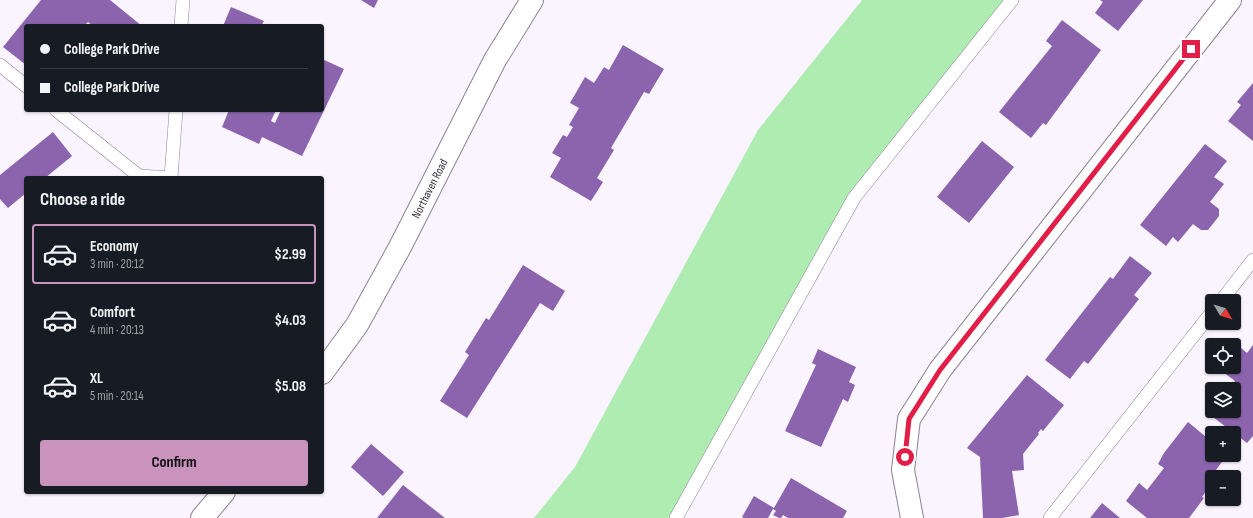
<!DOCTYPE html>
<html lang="en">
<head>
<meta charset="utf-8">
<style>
	:root { --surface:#171b24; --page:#242831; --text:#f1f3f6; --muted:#9ea1a6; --line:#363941; --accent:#c993bd }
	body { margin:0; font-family:"Sofia Sans Condensed",sans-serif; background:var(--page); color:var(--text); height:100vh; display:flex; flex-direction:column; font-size:15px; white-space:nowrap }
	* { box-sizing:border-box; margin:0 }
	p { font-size:13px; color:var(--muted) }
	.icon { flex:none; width:22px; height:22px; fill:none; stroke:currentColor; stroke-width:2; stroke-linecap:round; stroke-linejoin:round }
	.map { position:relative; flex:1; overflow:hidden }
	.panel { position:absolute; left:24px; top:176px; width:300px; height:318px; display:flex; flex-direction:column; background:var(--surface); border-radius:4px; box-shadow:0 1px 3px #0004 }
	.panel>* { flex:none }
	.top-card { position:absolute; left:24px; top:24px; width:300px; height:88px; border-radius:4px; box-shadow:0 1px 3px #0004; display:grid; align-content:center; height:88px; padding:0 16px; background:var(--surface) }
	.needle { width:26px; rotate:128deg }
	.tools { position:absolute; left:1205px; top:294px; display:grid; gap:8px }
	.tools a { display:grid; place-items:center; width:36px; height:36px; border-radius:4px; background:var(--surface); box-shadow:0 1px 3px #0004; font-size:20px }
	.end { position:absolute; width:18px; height:18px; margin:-9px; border:5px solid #e11d48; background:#fff; box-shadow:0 0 0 2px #fff }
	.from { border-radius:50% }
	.top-card b { display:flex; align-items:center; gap:14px; height:38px; font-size:15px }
	.top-card b+b { border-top:1px solid var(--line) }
	.top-card i { width:10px; height:10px; background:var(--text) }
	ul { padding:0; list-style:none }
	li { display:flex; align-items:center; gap:12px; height:60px; margin:0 8px 6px; padding:0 8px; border:2px solid transparent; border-radius:4px }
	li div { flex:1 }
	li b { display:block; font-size:15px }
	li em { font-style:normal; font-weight:700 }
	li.current { border-color:var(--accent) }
	li>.icon { width:36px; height:36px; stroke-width:1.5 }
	h2 { padding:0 16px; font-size:18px; line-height:48px }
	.primary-button { display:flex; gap:8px; margin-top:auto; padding:8px 16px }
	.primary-button a { flex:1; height:46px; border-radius:4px; background:var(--accent); color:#111; font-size:16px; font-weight:700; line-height:46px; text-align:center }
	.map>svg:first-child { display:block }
</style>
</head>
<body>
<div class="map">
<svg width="1253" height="518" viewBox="0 0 1253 518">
	<rect width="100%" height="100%" fill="#faf4ff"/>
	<path fill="#afecb2" d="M 862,0 L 1005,0 L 852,193 L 669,518 L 534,518 L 575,467 L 758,130 Z"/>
	<path fill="#8c64ae" d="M 41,0 L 110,0 L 142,26 L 93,26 L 88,22 L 84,26 L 26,26 L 26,65 L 3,47 Z
		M 361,0 L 378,0 L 374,8 Z
		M 1100,0 L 1143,0 L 1118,31 L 1095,13 L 1103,2 Z
		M 231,7 L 264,21 L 261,26 L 223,26 Z
		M 1062,20 L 1101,50 L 1046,125 L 1043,123 L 1031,138 L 999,112 L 1052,46 L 1046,41 Z
		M 623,45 L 664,69 L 649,94 L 644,92 L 611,148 L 614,150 L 597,178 L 603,182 L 591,201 L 550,177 L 561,158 L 552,153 L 563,135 L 567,137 L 573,127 L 569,125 L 579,108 L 570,103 L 585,77 L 594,83 L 604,67 L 609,70 Z
		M 322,59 L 344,69 L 302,156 L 262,137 L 259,144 L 222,127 L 229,110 L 276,110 L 271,121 L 275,123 L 281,110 L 322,110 Z
		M 1253,83 L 1253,141 L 1228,121 L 1241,105 L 1237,102 Z
		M 53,132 L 72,156 L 45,178 L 26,178 L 26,193 L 8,208 L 0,199 L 0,175 Z
		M 982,141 L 1014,167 L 969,223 L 937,197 Z
		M 1205,144 L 1227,161 L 1214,177 L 1224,184 L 1210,202 L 1219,209 L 1219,216 L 1208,230 L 1201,230 L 1193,224 L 1178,242 L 1173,237 L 1166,246 L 1140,225 Z
		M 1130,256 L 1152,273 L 1134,295 L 1139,299 L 1088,364 L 1084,361 L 1070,379 L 1045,360 L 1110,277 L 1113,279 Z
		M 523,265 L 565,291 L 553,311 L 540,303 L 467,418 L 440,401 L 469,355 L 465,352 L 486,318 L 489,320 Z
		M 1253,345 L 1253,436 L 1247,443 L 1209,414 L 1211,411 L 1234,411 L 1234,389 L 1229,389 L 1235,381 L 1223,372 L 1227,367 L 1234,367 L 1234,358 L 1241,348 L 1247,353 Z
		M 818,349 L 856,367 L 849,382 L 855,385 L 848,402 L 843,399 L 821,447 L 785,431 L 816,365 L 812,363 Z
		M 1027,375 L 1064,405 L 1043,431 L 1041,429 L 1038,433 L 1039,434 L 1023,454 L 1024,470 L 1012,471 L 1019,515 L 1002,518 L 983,518 L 980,457 L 967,448 Z
		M 1188,422 L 1212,442 L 1212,455 L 1227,455 L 1216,470 L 1220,473 L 1217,477 L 1212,477 L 1212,483 L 1202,497 L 1204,498 L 1189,518 L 1147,518 L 1126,501 L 1139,483 L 1147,490 L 1164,468 L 1158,464 L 1164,453 Z
		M 371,444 L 404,472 L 383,496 L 351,467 Z
		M 791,478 L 847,511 L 843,518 L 788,518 L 783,515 L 781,518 L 779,518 L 773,515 L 776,511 L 773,509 L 768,518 L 744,518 L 742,517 L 754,496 L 774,508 Z
		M 403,485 L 445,518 L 377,518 Z
		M 1102,503 L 1120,518 L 1090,518 Z"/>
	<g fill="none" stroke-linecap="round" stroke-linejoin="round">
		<defs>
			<path id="service" d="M 181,26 L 183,0
				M 0,65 L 26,86
				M 56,110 L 139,176 L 171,178 L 176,110
				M 1221,301 L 1253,260
				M 676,518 L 854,198 L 1012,0
				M 1050,518 L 1212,312"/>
			<path id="minor" d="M 912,518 L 903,470 L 909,419 L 940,370 L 1230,0"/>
			<g id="tertiary">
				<path id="s1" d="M 322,373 L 357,325 L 400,247 L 495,60 L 532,0"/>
				<path d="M 202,518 L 224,492"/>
			</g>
		</defs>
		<use href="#service" stroke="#8f8298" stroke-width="14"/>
		<use href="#minor" stroke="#8f8298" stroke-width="24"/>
		<use href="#tertiary" stroke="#8f8298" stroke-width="24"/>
		<use href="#service" stroke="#fff" stroke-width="13"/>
		<use href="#minor" stroke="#fff" stroke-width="22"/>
		<use href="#tertiary" stroke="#fff" stroke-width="22"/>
	</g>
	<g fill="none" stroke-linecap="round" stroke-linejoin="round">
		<path stroke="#e11d48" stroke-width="5" d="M 905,457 L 909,419 L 940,370 L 1191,49"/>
	</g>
	<g text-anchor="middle" stroke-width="4" stroke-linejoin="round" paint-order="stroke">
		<g font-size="12" fill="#342f38" stroke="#fff">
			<text dy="4" stroke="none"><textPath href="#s1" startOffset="214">Northaven Road</textPath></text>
		</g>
	</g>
</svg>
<div class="tools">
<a><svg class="needle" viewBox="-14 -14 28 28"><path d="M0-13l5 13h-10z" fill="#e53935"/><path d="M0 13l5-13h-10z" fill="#9ea1a6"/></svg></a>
<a><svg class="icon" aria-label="locate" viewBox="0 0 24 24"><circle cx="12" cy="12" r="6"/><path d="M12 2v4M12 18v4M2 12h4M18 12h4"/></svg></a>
<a><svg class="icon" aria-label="layers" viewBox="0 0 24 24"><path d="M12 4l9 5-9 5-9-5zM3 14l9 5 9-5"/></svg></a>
<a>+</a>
<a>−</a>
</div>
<i class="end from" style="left:905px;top:457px"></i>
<i class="end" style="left:1191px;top:49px"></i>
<div class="top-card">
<b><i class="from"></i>College Park Drive</b>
<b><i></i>College Park Drive</b>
</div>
<section class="panel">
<h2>Choose a ride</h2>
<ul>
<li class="current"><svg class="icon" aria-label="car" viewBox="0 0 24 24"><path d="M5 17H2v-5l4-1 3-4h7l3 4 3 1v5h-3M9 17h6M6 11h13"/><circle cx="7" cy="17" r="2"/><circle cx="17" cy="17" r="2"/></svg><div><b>Economy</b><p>3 min · 20:12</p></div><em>$2.99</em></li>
<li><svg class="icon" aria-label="car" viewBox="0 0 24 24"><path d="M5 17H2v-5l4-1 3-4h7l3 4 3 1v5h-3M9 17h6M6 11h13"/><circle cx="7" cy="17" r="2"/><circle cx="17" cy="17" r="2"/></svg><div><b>Comfort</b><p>4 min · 20:13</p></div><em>$4.03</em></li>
<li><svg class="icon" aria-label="car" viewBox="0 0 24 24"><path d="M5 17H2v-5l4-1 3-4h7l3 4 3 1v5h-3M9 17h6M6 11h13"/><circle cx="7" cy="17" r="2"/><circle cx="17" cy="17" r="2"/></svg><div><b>XL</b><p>5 min · 20:14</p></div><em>$5.08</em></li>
</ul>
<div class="primary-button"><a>Confirm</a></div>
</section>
</div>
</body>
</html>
